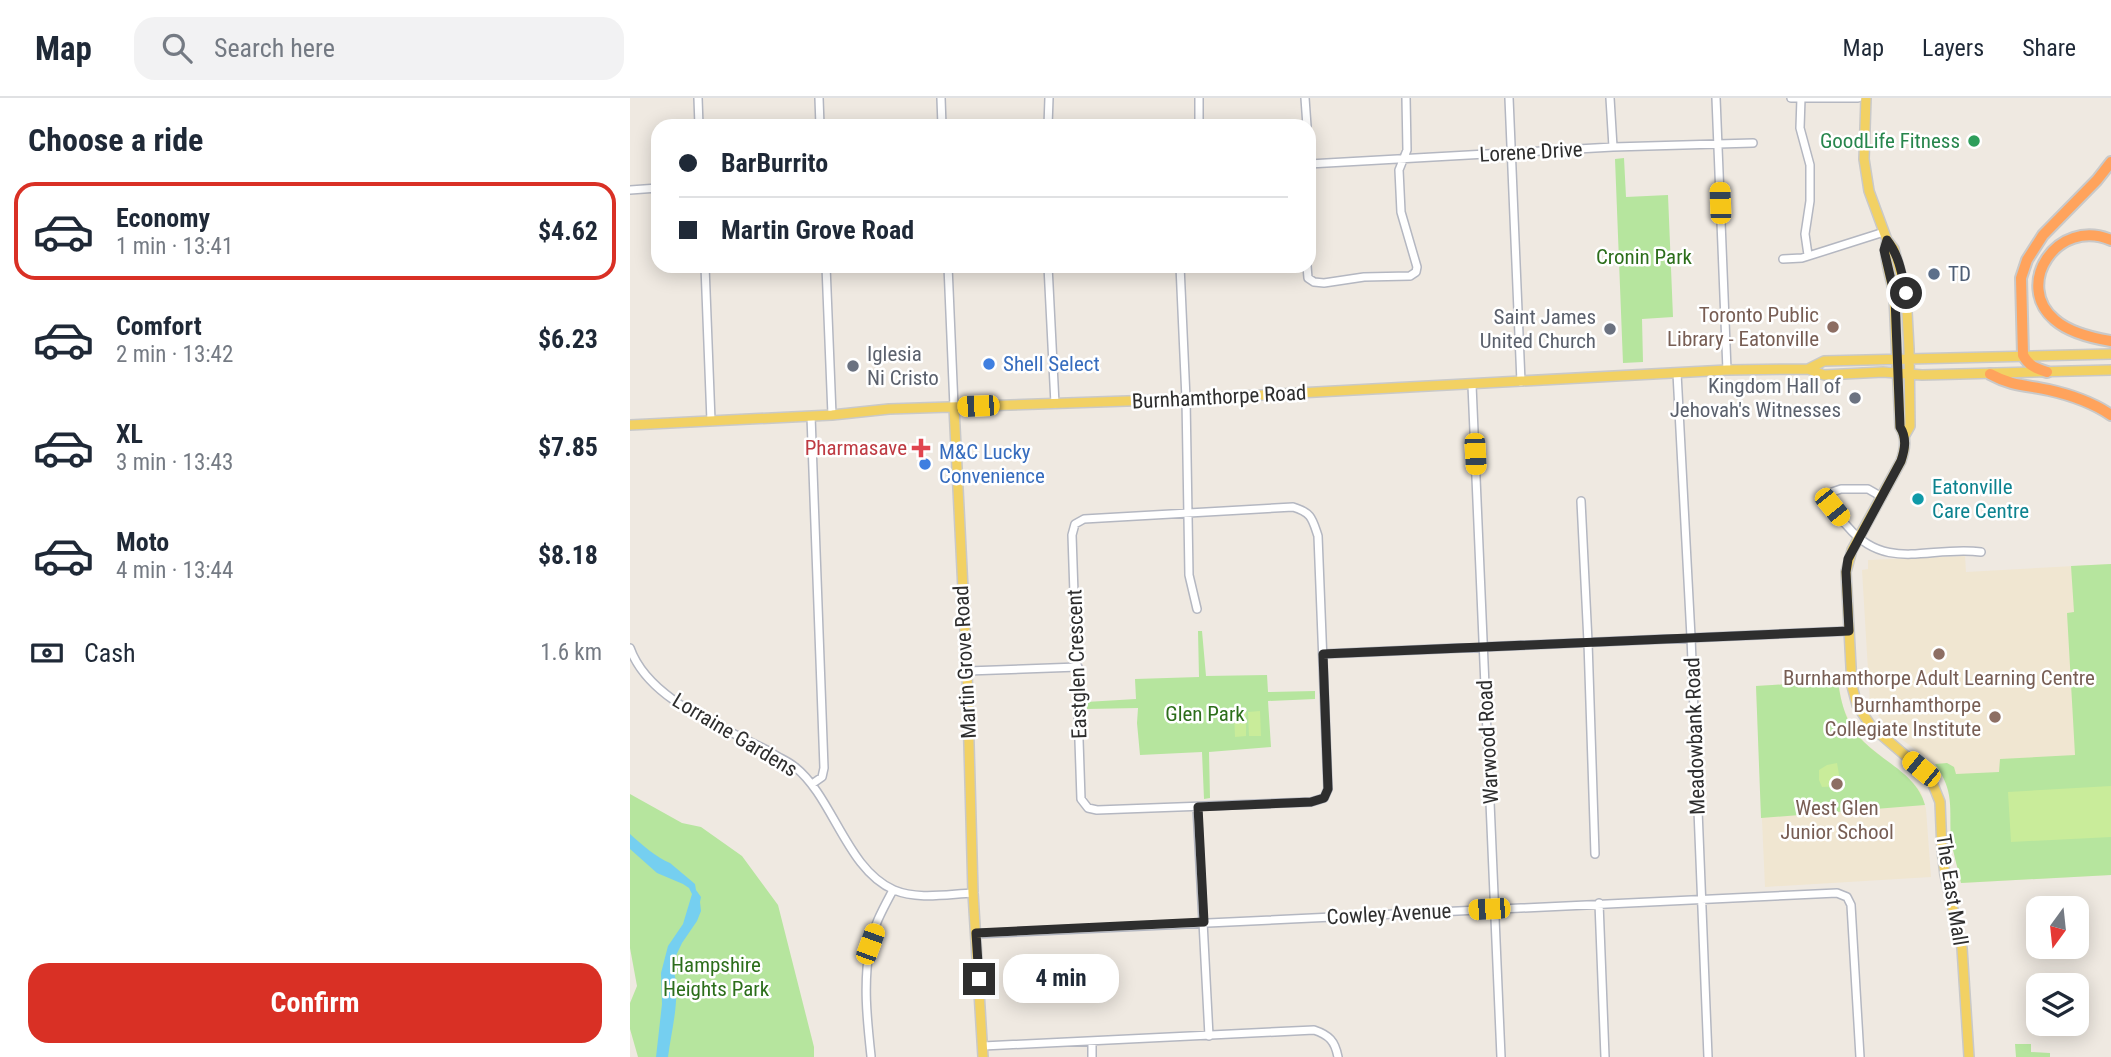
<!DOCTYPE html>
<html lang="en">
<head>
<meta charset="utf-8">
<style>
	:root { --surface:#fff; --page:#f2f2f3; --text:#1f2937; --muted:#747a83; --line:#e0e1e3; --accent:#d93025 }
	body { margin:0; font-family:"Roboto Condensed",sans-serif; background:var(--page); color:var(--text); height:100vh; display:flex; flex-direction:column; font-size:26px; white-space:nowrap }
	* { box-sizing:border-box; margin:0 }
	p { font-size:23px; color:var(--muted) }
	.icon { flex:none; width:38px; height:38px; fill:none; stroke:currentColor; stroke-width:2; stroke-linecap:round; stroke-linejoin:round }
	.map { position:relative; flex:1; overflow:hidden }
	.details { display:flex; flex-direction:column; background:var(--surface); width:630px }
	.details>* { flex:none }
	.banner { position:absolute; left:21px; top:21px; width:665px; height:154px; border-radius:21px; box-shadow:0 4px 18px #0003; display:grid; align-content:center; height:154px; padding:0 28px; background:var(--surface) }
	.needle { width:46px; rotate:195deg }
	.buttons { position:absolute; left:1396px; top:798px; display:grid; gap:14px }
	.buttons a { display:grid; place-items:center; width:63px; height:63px; border-radius:14px; background:var(--surface); box-shadow:0 4px 18px #0003; font-size:35px }
	.end { position:absolute; width:32px; height:32px; margin:-16px; border:9px solid #2e2e2e; background:#fff; box-shadow:0 0 0 4px #fff }
	.from { border-radius:50% }
	.bubble { position:absolute; height:49px; border-radius:21px; background:var(--surface); box-shadow:0 4px 18px #0003; font-size:23px; font-weight:700; line-height:49px; text-align:center }
	.car { position:absolute; width:21px; height:42px; margin:-21px -10px; border-radius:9px; box-shadow:0 0 5px 2px #0007; background:linear-gradient(#f5c518 24%,#345 0 40%,#f5c518 0 76%,#345 0 86%,#f5c518 0) }
	.banner b { display:flex; align-items:center; gap:24px; height:66px; font-size:26px }
	.banner b+b { border-top:2px solid var(--line) }
	.banner i { width:18px; height:18px; background:var(--text) }
	ul { padding:0; list-style:none }
	li { display:flex; align-items:center; gap:21px; height:98px; margin:0 14px 10px; padding:0 14px; border:4px solid transparent; border-radius:21px }
	li div { flex:1 }
	li b { display:block; font-size:26px }
	li em { font-style:normal; font-weight:700 }
	li.selected { border-color:var(--accent) }
	li>.icon { width:63px; height:63px; stroke-width:1.5 }
	h2 { padding:0 28px; font-size:32px; line-height:84px }
	.pay { display:flex; align-items:center; gap:18px; height:77px; padding:0 28px; font-size:26px }
	.pay p { margin-inline-start:auto }
	.primary-button { display:flex; gap:14px; margin-top:auto; padding:14px 28px }
	.primary-button a { flex:1; height:80px; border-radius:21px; background:var(--accent); color:#fff; font-size:28px; font-weight:700; line-height:80px; text-align:center }
	header { display:flex; align-items:center; gap:42px; box-sizing:border-box; height:98px; padding:0 35px; background:var(--surface); border-bottom:2px solid var(--line) }
	header strong { font-size:33px }
	nav { display:flex; gap:38px; margin-inline-start:auto; font-size:24px }
	.search { width:490px; height:63px; background:var(--page); display:flex; align-items:center; gap:18px; box-sizing:border-box; padding:0 24px; border-radius:21px; color:var(--muted); font-size:26px }
	main { display:flex; flex:1; min-height:0 }
	.map>svg:first-child { display:block }
</style>
</head>
<body>
<header>
<strong>Map</strong>
<div class="search"><svg class="icon" aria-label="search" viewBox="0 0 24 24"><circle cx="10" cy="10" r="6"/><path d="M15 15l6 6"/></svg>Search here</div>
<nav><a>Map</a><a>Layers</a><a>Share</a></nav>
</header>
<main>
<section class="details">
<h2>Choose a ride</h2>
<ul>
<li class="selected"><svg class="icon" aria-label="car" viewBox="0 0 24 24"><path d="M5 17H2v-5l4-1 3-4h7l3 4 3 1v5h-3M9 17h6M6 11h13"/><circle cx="7" cy="17" r="2"/><circle cx="17" cy="17" r="2"/></svg><div><b>Economy</b><p>1 min · 13:41</p></div><em>$4.62</em></li>
<li><svg class="icon" aria-label="car" viewBox="0 0 24 24"><path d="M5 17H2v-5l4-1 3-4h7l3 4 3 1v5h-3M9 17h6M6 11h13"/><circle cx="7" cy="17" r="2"/><circle cx="17" cy="17" r="2"/></svg><div><b>Comfort</b><p>2 min · 13:42</p></div><em>$6.23</em></li>
<li><svg class="icon" aria-label="car" viewBox="0 0 24 24"><path d="M5 17H2v-5l4-1 3-4h7l3 4 3 1v5h-3M9 17h6M6 11h13"/><circle cx="7" cy="17" r="2"/><circle cx="17" cy="17" r="2"/></svg><div><b>XL</b><p>3 min · 13:43</p></div><em>$7.85</em></li>
<li><svg class="icon" aria-label="car" viewBox="0 0 24 24"><path d="M5 17H2v-5l4-1 3-4h7l3 4 3 1v5h-3M9 17h6M6 11h13"/><circle cx="7" cy="17" r="2"/><circle cx="17" cy="17" r="2"/></svg><div><b>Moto</b><p>4 min · 13:44</p></div><em>$8.18</em></li>
</ul>
<div class="pay"><svg class="icon" aria-label="cash" viewBox="0 0 24 24"><path d="M3 7h18v10H3z"/><circle cx="12" cy="12" r="2"/></svg>Cash<p>1.6 km</p></div>
<div class="primary-button"><a>Confirm</a></div>
</section>
<div class="map">
<svg width="1481" height="959" viewBox="0 0 1481 959">
	<rect width="100%" height="100%" fill="#efe9e1"/>
	<path fill="#f0e6d1" d="M 1335,458 L 1336,474 L 1481,466 L 1481,777 L 1331,785 L 1321,742 L 1321,702 L 1314,678 L 1305,666 L 1259,632 L 1240,606 L 1232,472 L 1238,471 L 1238,462 Z
		M 1208,583 L 1213,609 L 1222,628 L 1235,645 L 1282,683 L 1291,694 L 1296,711 L 1301,779 L 1135,789 L 1126,588 Z"/>
	<path fill="#b6e59e" d="M 994,60 L 996,99 L 1038,97 L 1043,219 L 1012,221 L 1013,264 L 993,265 L 985,61 Z
		M 1481,466 L 1481,777 L 1331,785 C 1328,770 1323,755 1321,741 C 1319,710 1325,694 1305,666 L 1317,665 L 1324,669 L 1326,676 L 1369,674 L 1370,661 L 1445,657 L 1437,515 L 1444,514 L 1441,468 Z
		M 568,533 L 572,533 L 576,578 L 637,577 L 638,594 L 685,593 L 685,601 L 638,603 L 641,649 L 579,654 L 580,700 L 574,701 L 572,654 L 510,657 L 507,625 L 508,610 L 457,611 L 456,604 L 506,601 L 505,581 L 569,579 Z
		M 1208,583 C 1211,607 1217,627 1234,644 C 1254,664 1287,677 1295,707 L 1131,720 L 1126,588 Z
		M 0,696 L 52,725 L 71,729 L 112,758 L 148,807 L 184,949 L 184,959 L 8,959 L 0,931 L 0,905 L 7,888 L 0,850 Z
		M 1385,946 L 1401,946 L 1401,954 L 1420,955 L 1420,959 L 1386,959 Z"/>
	<path fill="#c9ec9a" d="M 630,613 L 631,638 L 619,638 L 618,614 Z
		M 604,614 L 616,614 L 616,638 L 605,639 Z
		M 1207,665 L 1211,688 L 1192,689 L 1189,682 L 1189,672 L 1197,667 Z
		M 1481,688 L 1481,739 L 1381,744 L 1378,694 Z"/>
	<path fill="#75cff0" d="M 0,736 C 11,746 27,760 40,765 L 65,786 L 66,792 L 71,799 L 70,804 L 71,813 L 67,823 L 52,845 L 42,866 C 52,896 42,928 38,959 L 26,959 L 32,906 L 31,875 L 38,848 L 53,826 L 62,796 L 59,790 L 53,786 L 27,775 L 0,751 Z"/>
	<g fill="none" stroke-linecap="round" stroke-linejoin="round">
		<defs>
			<path id="minor" d="M 68,0 L 69,28
				M 189,0 L 190,28
				M 311,0 L 312,28
				M 675,0 L 677,28
				M 879,0 L 891,284
				M 980,0 L 983,49
				M 1086,0 L 1097,272
				M 1161,0 L 1228,0
				M 1171,0 L 1170,30 L 1180,67 L 1180,103 L 1175,136 L 1178,157
				M 418,28 L 419,0
				M 569,28 L 569,0
				M 679,66 L 983,49 L 1123,45
				M 0,92 L 28,90
				M 1153,161 L 1172,160 L 1254,134
				M 75,168 L 81,323
				M 196,168 L 202,317
				M 318,168 L 324,309
				M 418,168 L 425,306
				M 550,168 L 556,301 L 559,477 L 567,511
				M 677,168 L 678,180 L 684,184 L 694,185 L 734,179 L 780,178 L 786,174 L 787,169 L 771,114 L 769,72 L 777,52 L 776,0
				M 1047,275 L 1061,539 L 1078,959
				M 842,287 L 871,959
				M 181,318 L 194,670 L 192,679 L 182,686
				M 1252,399 L 1238,391 L 1211,391 L 1202,394 L 1199,403 C 1203,413 1211,421 1218,429 C 1257,475 1301,447 1351,454
				M 951,403 L 958,544 L 965,756
				M 663,409 C 682,415 682,420 688,438 L 698,691 L 694,700 L 681,704 L 467,712 L 458,710 L 451,701 L 442,437 L 445,426 L 454,421 Z
				M 0,550 C 19,604 95,629 142,655 C 149,660 158,663 165,669 C 203,699 217,772 264,792 C 288,802 318,796 343,795
				M 693,556 L 1219,533
				M 337,573 L 448,569
				M 567,709 L 579,938
				M 969,805 L 975,959
				M 346,836 L 1207,795 L 1217,799 L 1221,807 L 1230,959
				M 353,948 L 684,932 C 699,937 705,943 708,959
				M 241,958 C 237,921 233,885 240,848 C 243,828 254,809 263,792
				M 462,959 L 462,944"/>
			<path id="major" d="M 1236,0 L 1234,61 L 1239,93 L 1257,142 L 1264,151 L 1276,195 L 1279,251 L 1280,328 L 1275,337
				M 1257,142 C 1252,159 1262,180 1264,199 L 1270,329 C 1277,340 1275,351 1271,363 L 1222,452 L 1216,474 L 1222,588 L 1227,607 L 1241,628 L 1291,671 L 1302,684 L 1310,704 L 1312,752 L 1315,777 L 1332,850 L 1339,959
				M 1178,271 L 1194,263 L 1481,256
				M 324,309 L 337,573 L 343,795 L 353,959
				M 0,327 L 202,317 L 259,311 L 556,301 L 1097,272 L 1178,271 L 1194,277 L 1253,274 L 1292,277 L 1481,272"/>
			<path id="highway" d="M 1481,142 C 1427,119 1383,187 1425,222 C 1440,235 1462,240 1481,243
				M 1417,274 C 1405,270 1399,268 1393,257 L 1391,180 L 1397,162 L 1413,137 L 1467,82 L 1481,64
				M 1360,276 C 1382,288 1395,287 1419,292 C 1441,297 1462,304 1481,317"/>
		</defs>
		<use href="#minor" stroke="#b4b7c1" stroke-width="10"/>
		<use href="#major" stroke="#c9c9c9" stroke-width="12"/>
		<use href="#highway" stroke="#c9c9c9" stroke-width="14"/>
		<use href="#minor" stroke="#fff" stroke-width="7"/>
		<use href="#major" stroke="#f2d163" stroke-width="9"/>
		<use href="#highway" stroke="#ffa35c" stroke-width="10"/>
	</g>
	<g fill="none" stroke-linecap="round" stroke-linejoin="round">
		<path stroke="#2e2e2e" stroke-width="9" d="M 349,881 L 346,835 L 574,824 L 568,709 L 681,704 L 694,700 L 698,691 L 693,556 L 1219,533 L 1216,474 L 1218,461 L 1271,363 C 1275,351 1277,340 1270,329 L 1265,199 L 1254,152 L 1257,142 C 1269,157 1272,176 1276,195"/>
	</g>
	<circle fill="#2e9e5b" stroke="#fff" stroke-width="2.5" cx="1344" cy="43" r="7"/>
	<circle fill="#5c6f8a" stroke="#fff" stroke-width="2.5" cx="1304" cy="176" r="7"/>
	<g fill="#8d6e63" stroke="#fff" stroke-width="2.5">
		<circle cx="1203" cy="229" r="7"/>
		<circle cx="1309" cy="556" r="7"/>
		<circle cx="1365" cy="619" r="7"/>
		<circle cx="1207" cy="686" r="7"/>
	</g>
	<g fill="#6b7280" stroke="#fff" stroke-width="2.5">
		<circle cx="980" cy="231" r="7"/>
		<circle cx="223" cy="268" r="7"/>
		<circle cx="1225" cy="300" r="7"/>
	</g>
	<g fill="#3f7fe0" stroke="#fff" stroke-width="2.5">
		<circle cx="359" cy="266" r="7"/>
		<circle cx="295" cy="366" r="7"/>
	</g>
	<path fill="#e0444e" stroke="#fff" stroke-width="2.5" d="M287.5 339.5h7v7h7v7h-7v7h-7v-7h-7v-7h7z"/>
	<circle fill="#0f9aa8" stroke="#fff" stroke-width="2.5" cx="1288" cy="401" r="7"/>
	<g text-anchor="middle" stroke-width="5" stroke-linejoin="round" paint-order="stroke">
		<g font-size="21" fill="#27864d" stroke="#fff" text-anchor="end">
			<text x="1330" y="50">GoodLife Fitness</text>
		</g>
		<g font-size="21" fill="#2e2e2e" stroke="#fff">
			<text transform="translate(901 54) rotate(-3)" y="7">Lorene Drive</text>
			<text transform="translate(589 299) rotate(-3)" y="7">Burnhamthorpe Road</text>
			<text transform="translate(335 564) rotate(-93)" y="7">Martin Grove Road</text>
			<text transform="translate(447 566) rotate(-92)" y="7">Eastglen Crescent</text>
			<text transform="translate(105 637) rotate(31)" y="7">Lorraine Gardens</text>
			<text transform="translate(1065 638) rotate(-92)" y="7">Meadowbank Road</text>
			<text transform="translate(858 644) rotate(-93)" y="7">Warwood Road</text>
			<text transform="translate(1322 792) rotate(81)" y="7">The East Mall</text>
			<text transform="translate(759 816) rotate(-3)" y="7">Cowley Avenue</text>
		</g>
		<g font-size="21" fill="#2c6e1b" stroke="#fff">
			<text x="1014" y="166">Cronin Park</text>
			<text x="575" y="623">Glen Park</text>
			<text x="86" y="874">Hampshire<tspan x="86" dy="24">Heights Park</tspan></text>
		</g>
		<g font-size="21" fill="#4e5e75" stroke="#fff" text-anchor="start">
			<text x="1318" y="183">TD</text>
		</g>
		<g font-size="21" fill="#785e54" stroke="#fff" text-anchor="end">
			<text x="1189" y="224">Toronto Public<tspan x="1189" dy="24">Library - Eatonville</tspan></text>
			<text x="1309" y="587" text-anchor="middle">Burnhamthorpe Adult Learning Centre</text>
			<text x="1351" y="614">Burnhamthorpe<tspan x="1351" dy="24">Collegiate Institute</tspan></text>
			<text x="1207" y="717" text-anchor="middle">West Glen<tspan x="1207" dy="24">Junior School</tspan></text>
		</g>
		<g font-size="21" fill="#5b616d" stroke="#fff" text-anchor="end">
			<text x="966" y="226">Saint James<tspan x="966" dy="24">United Church</tspan></text>
			<text x="237" y="263" text-anchor="start">Iglesia<tspan x="237" dy="24">Ni Cristo</tspan></text>
			<text x="1211" y="295">Kingdom Hall of<tspan x="1211" dy="24">Jehovah's Witnesses</tspan></text>
		</g>
		<g font-size="21" fill="#366cbe" stroke="#fff" text-anchor="start">
			<text x="373" y="273">Shell Select</text>
			<text x="309" y="361">M&amp;C Lucky<tspan x="309" dy="24">Convenience</tspan></text>
		</g>
		<g font-size="21" fill="#be3a42" stroke="#fff" text-anchor="end">
			<text x="277" y="357">Pharmasave</text>
		</g>
		<g font-size="21" fill="#0d838f" stroke="#fff" text-anchor="start">
			<text x="1302" y="396">Eatonville<tspan x="1302" dy="24">Care Centre</tspan></text>
		</g>
	</g>
</svg>
<div class="buttons">
<a><svg class="needle" viewBox="-14 -14 28 28"><path d="M0-13l5 13h-10z" fill="#e53935"/><path d="M0 13l5-13h-10z" fill="#747a83"/></svg></a>
<a><svg class="icon" aria-label="layers" viewBox="0 0 24 24"><path d="M12 4l9 5-9 5-9-5zM3 14l9 5 9-5"/></svg></a>
</div>
<i class="end from" style="left:1276px;top:195px"></i>
<i class="end" style="left:349px;top:881px"></i>
<div class="bubble" style="left:373px;top:856px;width:116px">4 min</div>
<i class="car" style="left:1090px;top:105px;rotate:358deg"></i>
<i class="car" style="left:348px;top:308px;rotate:268deg"></i>
<i class="car" style="left:845px;top:356px;rotate:177deg"></i>
<i class="car" style="left:1202px;top:409px;rotate:141deg"></i>
<i class="car" style="left:1291px;top:671px;rotate:309deg"></i>
<i class="car" style="left:859px;top:811px;rotate:267deg"></i>
<i class="car" style="left:240px;top:846px;rotate:20deg"></i>
<div class="banner">
<b><i class="from"></i>BarBurrito</b>
<b><i></i>Martin Grove Road</b>
</div>
</div>
</main>
</body>
</html>
